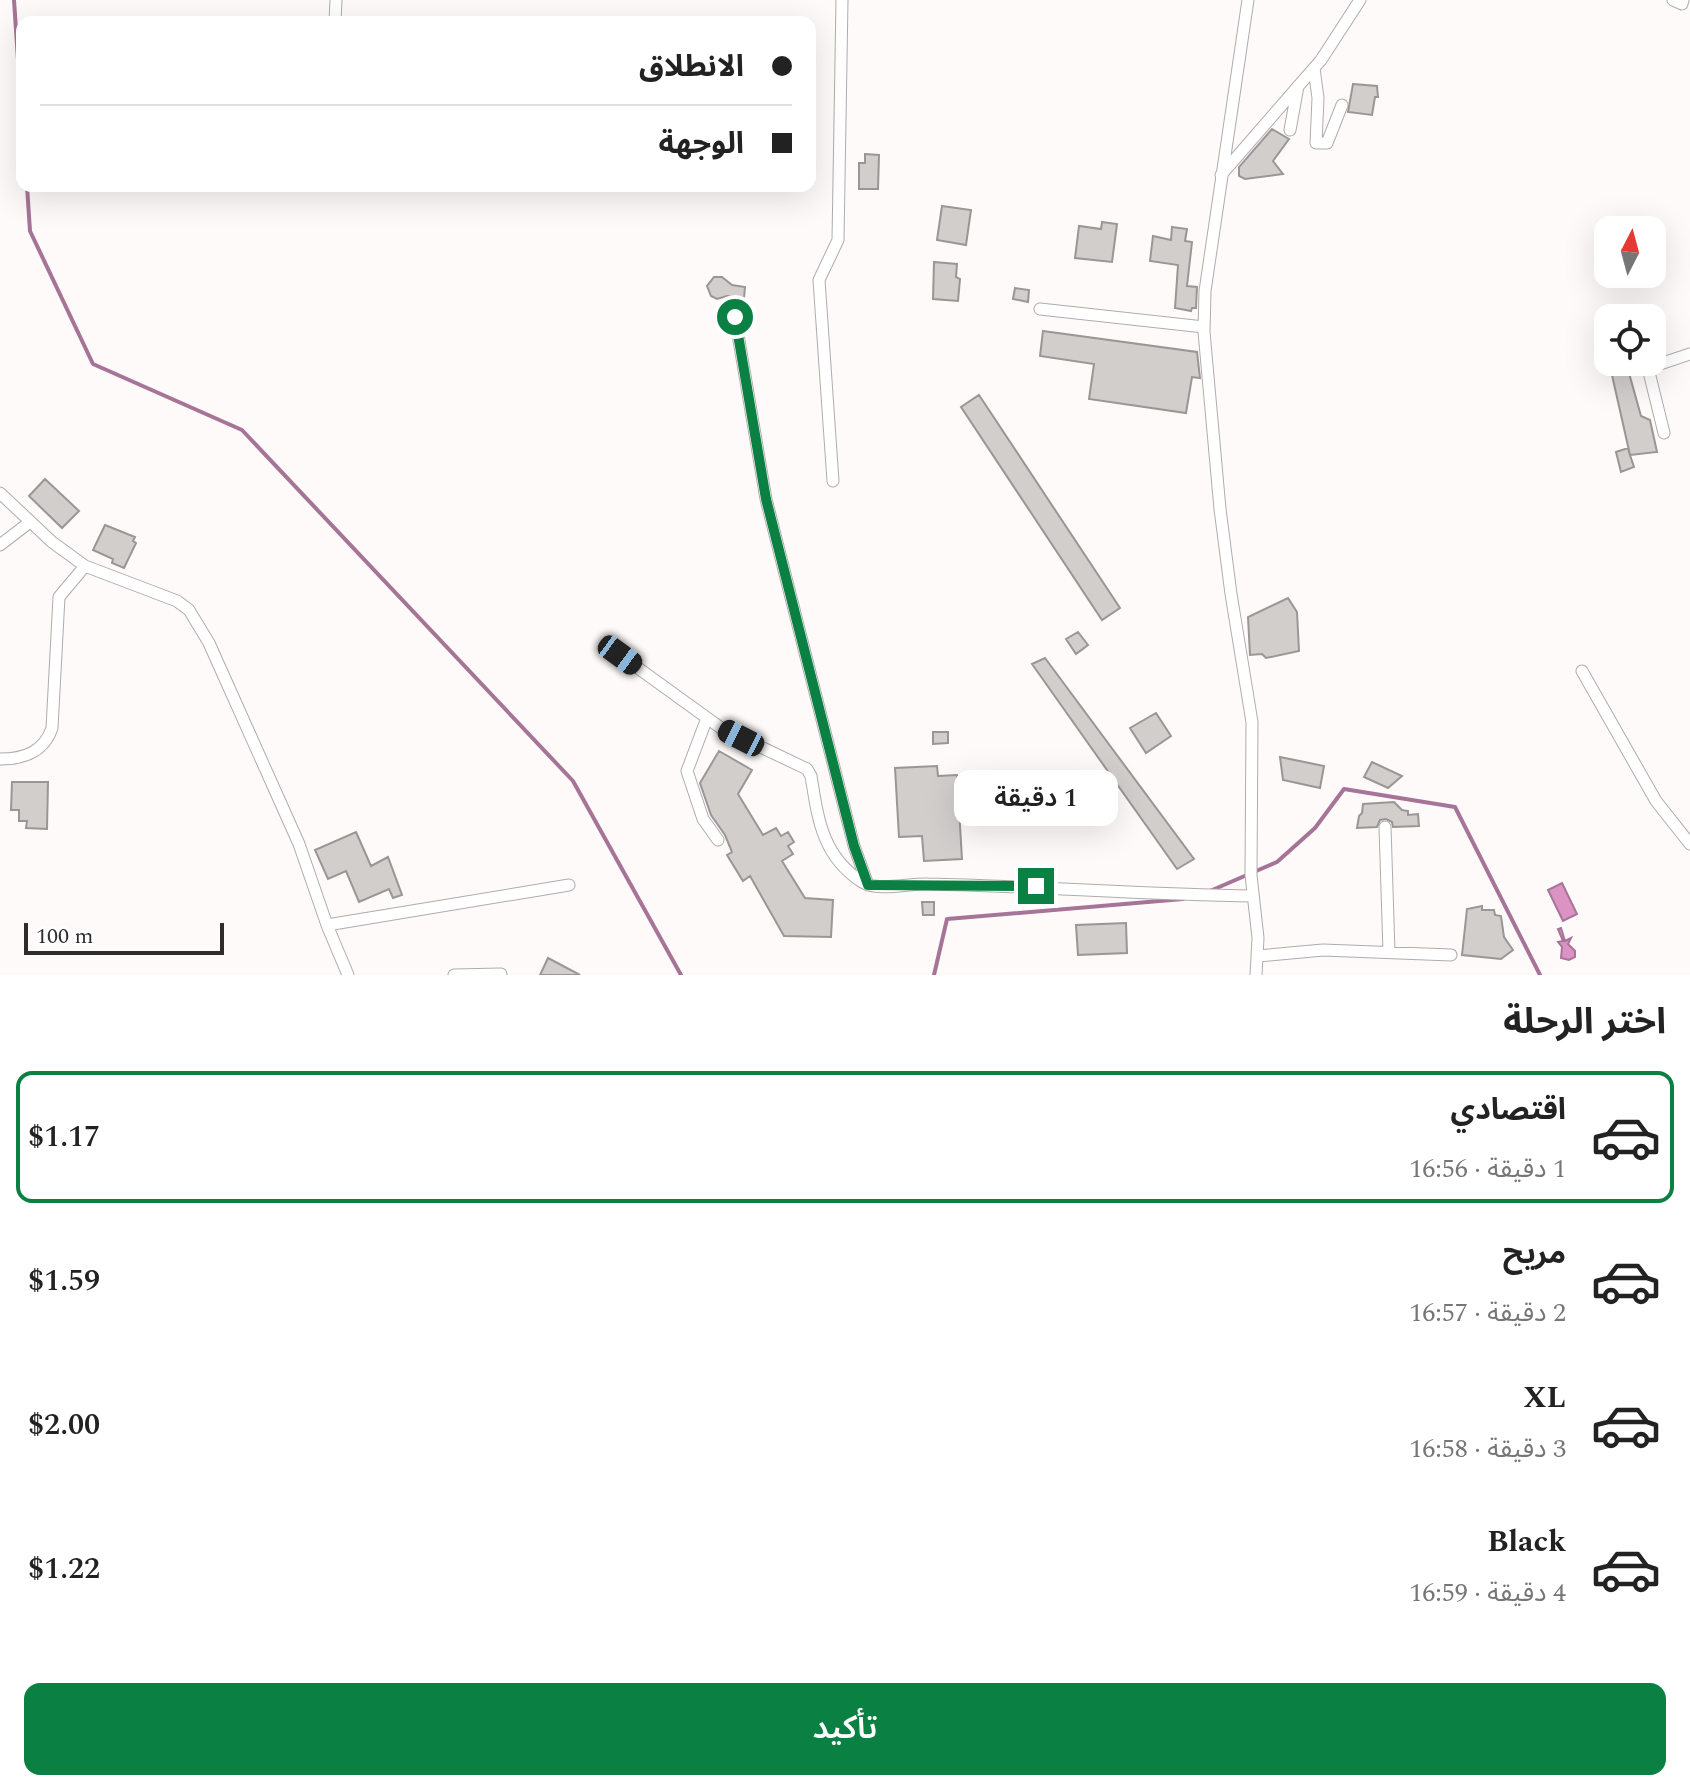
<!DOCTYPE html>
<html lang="ar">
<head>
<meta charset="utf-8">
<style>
	:root { --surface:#fff; --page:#f2f2f2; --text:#222; --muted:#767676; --line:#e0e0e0; --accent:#0b8043 }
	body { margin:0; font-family:Spectral,"Noto Sans Arabic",serif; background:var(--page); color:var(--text); direction:rtl; height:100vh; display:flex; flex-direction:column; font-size:30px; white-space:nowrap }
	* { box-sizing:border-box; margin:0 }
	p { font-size:26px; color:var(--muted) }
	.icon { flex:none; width:44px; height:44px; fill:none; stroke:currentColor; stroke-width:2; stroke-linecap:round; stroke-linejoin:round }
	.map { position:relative; height:975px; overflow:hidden; direction:ltr }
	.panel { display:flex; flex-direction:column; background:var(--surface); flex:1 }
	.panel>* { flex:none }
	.guide { position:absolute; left:16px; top:16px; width:800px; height:176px; border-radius:16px; box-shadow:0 8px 32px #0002; direction:rtl; display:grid; align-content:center; height:176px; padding:0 24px; background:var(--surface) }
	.needle { width:52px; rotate:6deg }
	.controls { position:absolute; left:1594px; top:216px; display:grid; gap:16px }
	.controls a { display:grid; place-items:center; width:72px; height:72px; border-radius:16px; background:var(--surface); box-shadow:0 8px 32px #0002; font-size:40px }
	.scale { position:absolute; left:24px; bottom:20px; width:200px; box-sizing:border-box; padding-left:8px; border:4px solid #2e2c2c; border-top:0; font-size:22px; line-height:28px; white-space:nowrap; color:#2e2c2c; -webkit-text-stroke:6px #fff; paint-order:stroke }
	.end { position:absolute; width:36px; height:36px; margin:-18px; border:10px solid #0b8043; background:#fff; box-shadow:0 0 0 4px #fff }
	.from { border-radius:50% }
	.bubble { position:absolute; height:56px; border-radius:16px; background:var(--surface); box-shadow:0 8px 32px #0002; font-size:26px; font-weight:600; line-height:56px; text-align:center; direction:rtl }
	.car { position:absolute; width:24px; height:48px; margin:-24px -12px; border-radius:10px; box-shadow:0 0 6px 2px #0007; background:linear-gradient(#222 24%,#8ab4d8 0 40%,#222 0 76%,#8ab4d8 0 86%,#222 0) }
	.guide b { display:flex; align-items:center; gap:28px; height:76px; font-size:30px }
	.guide b+b { border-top:2px solid var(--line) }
	.guide i { width:20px; height:20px; background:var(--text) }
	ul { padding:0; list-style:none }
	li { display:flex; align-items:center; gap:24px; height:132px; margin:0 16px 12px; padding:0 8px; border:4px solid transparent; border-radius:16px }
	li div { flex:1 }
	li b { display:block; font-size:30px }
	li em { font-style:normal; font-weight:600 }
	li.current { border-color:var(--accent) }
	li>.icon { width:72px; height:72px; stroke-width:1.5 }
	h2 { padding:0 24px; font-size:36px; line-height:96px }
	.primary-button { display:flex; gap:16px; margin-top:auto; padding:16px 24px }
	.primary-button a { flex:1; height:92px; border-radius:16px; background:var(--accent); color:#fff; font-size:32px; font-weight:600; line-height:92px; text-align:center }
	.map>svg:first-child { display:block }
</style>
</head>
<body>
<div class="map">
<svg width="1690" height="975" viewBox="0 0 1690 975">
	<rect width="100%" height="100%" fill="#fefafa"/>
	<path fill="#da93c3" stroke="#a67496" stroke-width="2" d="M 1562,883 L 1577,914 L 1563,921 L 1548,890 Z
		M 1561,928 L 1565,941 L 1571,938 L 1568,944 L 1575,951 L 1575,957 L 1569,960 L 1561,958 L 1562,947 L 1558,942 L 1563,941 L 1558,929 Z"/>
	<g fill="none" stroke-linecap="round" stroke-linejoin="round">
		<path stroke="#a67496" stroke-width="4" d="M 14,0 L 22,119
			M 27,186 L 30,231 L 93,364 L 242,430 L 573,781 L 681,975
			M 1210,891 L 1277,862 L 1315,828 L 1344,789 L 1455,807 L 1540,975
			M 934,975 L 947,919 L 1183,899"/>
	</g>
	<path fill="#d1cecc" stroke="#999694" stroke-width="2" d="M 1353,84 L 1377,86 L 1378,97 L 1375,97 L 1372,115 L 1348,112 Z
		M 1272,129 L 1289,139 L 1273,161 L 1283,174 L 1245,179 L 1239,176 L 1239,167 Z
		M 865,154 L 879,155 L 878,189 L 859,189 L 859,163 L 865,163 Z
		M 942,206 L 971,210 L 966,245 L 937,240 Z
		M 1102,222 L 1117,224 L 1112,262 L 1075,258 L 1079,226 L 1101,229 Z
		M 1172,227 L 1187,229 L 1185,241 L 1192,242 L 1187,286 L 1197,287 L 1196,308 L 1192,308 L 1191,311 L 1175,308 L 1178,265 L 1150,261 L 1153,236 L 1171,240 Z
		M 934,262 L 957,264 L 956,277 L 960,279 L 958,301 L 933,299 Z
		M 714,277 L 722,277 L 732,285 L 745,287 L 744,298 L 727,296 L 717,299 L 711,296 L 707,286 Z
		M 1015,288 L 1029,290 L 1028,302 L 1013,299 Z
		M 1043,331 L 1197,352 L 1200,378 L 1192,377 L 1186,413 L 1089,399 L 1094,364 L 1040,356 Z
		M 1629,373 L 1641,416 L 1650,420 L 1657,452 L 1630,455 L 1634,467 L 1621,472 L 1616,452 L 1628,448 L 1630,455 L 1612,375 Z
		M 979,395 L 1120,608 L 1102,620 L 961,407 Z
		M 45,479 L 79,511 L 62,528 L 29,496 Z
		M 105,525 L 135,537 L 133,541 L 136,543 L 124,568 L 112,563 L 113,559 L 93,550 Z
		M 1288,598 L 1297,612 L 1299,651 L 1266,658 L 1262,654 L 1250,655 L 1248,617 Z
		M 1078,632 L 1088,645 L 1076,654 L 1066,639 Z
		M 1045,658 L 1194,859 L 1177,869 L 1032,664 Z
		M 1156,713 L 1171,736 L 1146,753 L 1130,728 Z
		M 933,732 L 948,732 L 948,743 L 933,744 Z
		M 719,751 L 752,770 L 738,794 L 763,835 L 776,828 L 781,836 L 788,832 L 794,842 L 788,846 L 793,854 L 782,861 L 805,898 L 833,900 L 831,937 L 784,936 L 750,876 L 743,881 L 727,855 L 732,852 L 725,835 L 711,815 L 700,783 Z
		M 1280,757 L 1324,766 L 1320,788 L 1283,780 Z
		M 1372,762 L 1402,776 L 1388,788 L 1364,777 Z
		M 937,766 L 938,776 L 957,775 L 962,859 L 924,861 L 922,836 L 899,837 L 895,768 Z
		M 12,782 L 48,782 L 47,829 L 26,828 L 27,821 L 19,821 L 19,810 L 11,810 Z
		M 1394,802 L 1402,810 L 1408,811 L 1408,815 L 1418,814 L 1419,826 L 1393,827 L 1392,822 L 1386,819 L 1380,820 L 1377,827 L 1357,828 L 1359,816 L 1362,813 L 1363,804 Z
		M 356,832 L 371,866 L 388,857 L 402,895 L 393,898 L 389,889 L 359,902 L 346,871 L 328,879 L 315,850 Z
		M 922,902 L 934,902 L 934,915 L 923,915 Z
		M 1482,906 L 1482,910 L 1494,910 L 1495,915 L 1501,916 L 1504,937 L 1513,950 L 1501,959 L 1462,955 L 1467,909 Z
		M 1126,923 L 1127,953 L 1078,955 L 1076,925 Z
		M 548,958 L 580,975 L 540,975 Z"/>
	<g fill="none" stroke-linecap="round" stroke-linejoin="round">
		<defs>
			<path id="minor" d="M 1248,0 L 1205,291 L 1204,332 L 1220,509 L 1231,594 L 1252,722 L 1251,875 L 1258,938 L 1256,975
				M 1673,0 L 1682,4 L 1683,0
				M 335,22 L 336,0
				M 1314,68 L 1318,98 L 1316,143 L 1327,143 L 1342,105
				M 1290,130 L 1298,86
				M 1221,175 L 1321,60 L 1360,0
				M 1040,309 L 1204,327
				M 735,317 L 766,499 L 854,846 L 868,885
				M 1664,433 L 1648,368 L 1690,354
				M 833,481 L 819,280 L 838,240 L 842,0
				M 0,493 L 52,542 L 85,566 L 177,601 L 189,610 L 209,643 L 299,844 L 327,925 L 348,975
				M 0,545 L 30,522
				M 620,655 L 721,728 L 807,769 L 811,776 C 818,819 822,856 862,882 C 878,892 909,883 928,884 C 1037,886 1144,895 1253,896
				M 1582,671 L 1656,801 L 1690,844
				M 707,718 L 687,771 L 703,819 L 718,840
				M 0,759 C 24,759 44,752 52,728 L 59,597 L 85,566
				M 1385,827 L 1389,952
				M 327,925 L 569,885
				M 1258,956 L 1323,950 L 1451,955
				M 454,975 L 501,974"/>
		</defs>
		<use href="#minor" stroke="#b0acab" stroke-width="13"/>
		<use href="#minor" stroke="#fff" stroke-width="11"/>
	</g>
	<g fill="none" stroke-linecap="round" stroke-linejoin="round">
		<path stroke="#0b8043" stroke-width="10" d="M 735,317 L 766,499 L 854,846 L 868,885 L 1036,886"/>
	</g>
</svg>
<div class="controls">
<a><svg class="needle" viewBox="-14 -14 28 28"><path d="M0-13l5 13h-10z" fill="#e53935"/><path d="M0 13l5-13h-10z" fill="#767676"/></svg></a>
<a><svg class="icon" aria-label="locate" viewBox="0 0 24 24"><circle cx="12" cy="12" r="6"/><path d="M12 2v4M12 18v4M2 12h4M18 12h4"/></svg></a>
</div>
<div class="scale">100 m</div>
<i class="end from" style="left:735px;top:317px"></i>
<i class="end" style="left:1036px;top:886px"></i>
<div class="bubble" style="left:954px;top:770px;width:164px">1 دقيقة</div>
<i class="car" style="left:620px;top:655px;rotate:126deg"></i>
<i class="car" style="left:741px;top:738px;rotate:297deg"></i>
<div class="guide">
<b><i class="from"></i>الانطلاق</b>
<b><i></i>الوجهة</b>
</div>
</div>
<section class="panel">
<h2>اختر الرحلة</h2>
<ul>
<li class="current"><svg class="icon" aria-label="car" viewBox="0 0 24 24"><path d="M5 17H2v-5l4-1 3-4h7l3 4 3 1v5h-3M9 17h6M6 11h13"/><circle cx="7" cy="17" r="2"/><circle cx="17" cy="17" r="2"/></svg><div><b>اقتصادي</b><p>1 دقيقة · 16:56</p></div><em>$1.17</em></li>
<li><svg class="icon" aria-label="car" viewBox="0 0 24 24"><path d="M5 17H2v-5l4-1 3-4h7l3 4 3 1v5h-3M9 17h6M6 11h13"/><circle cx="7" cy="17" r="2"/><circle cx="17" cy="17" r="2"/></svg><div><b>مريح</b><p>2 دقيقة · 16:57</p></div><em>$1.59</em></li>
<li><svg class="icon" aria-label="car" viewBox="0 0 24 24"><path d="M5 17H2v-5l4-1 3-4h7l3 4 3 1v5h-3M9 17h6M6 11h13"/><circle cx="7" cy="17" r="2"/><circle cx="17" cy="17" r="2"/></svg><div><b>XL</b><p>3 دقيقة · 16:58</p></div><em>$2.00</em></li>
<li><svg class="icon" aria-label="car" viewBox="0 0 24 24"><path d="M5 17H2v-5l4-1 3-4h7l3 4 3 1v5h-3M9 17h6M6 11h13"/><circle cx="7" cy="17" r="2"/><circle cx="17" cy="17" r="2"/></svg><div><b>Black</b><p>4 دقيقة · 16:59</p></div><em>$1.22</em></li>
</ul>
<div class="primary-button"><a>تأكيد</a></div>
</section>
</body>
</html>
